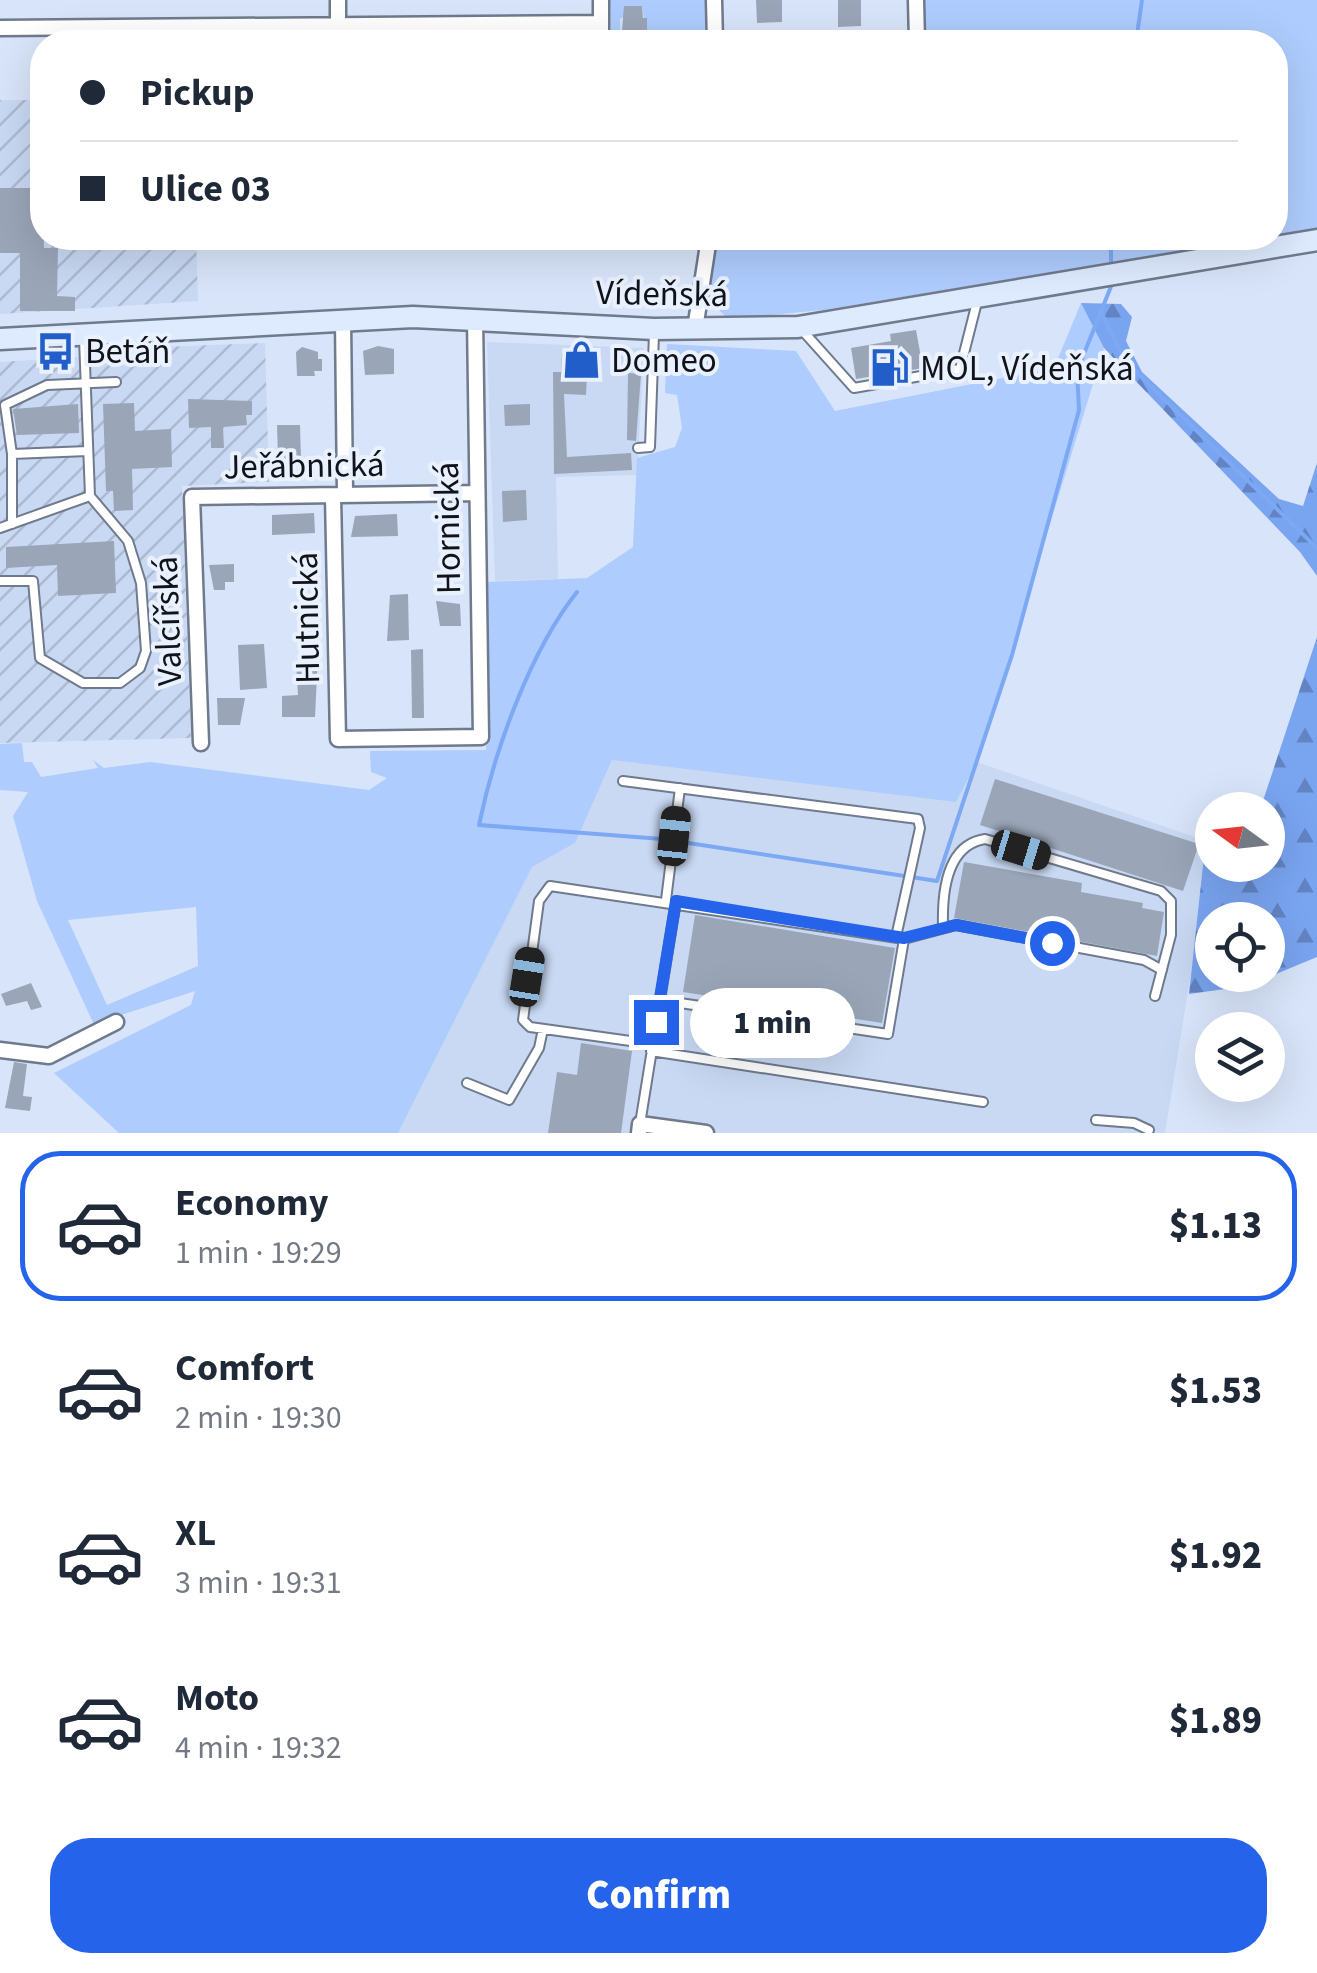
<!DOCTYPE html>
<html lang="en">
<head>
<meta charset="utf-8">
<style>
	:root { --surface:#fff; --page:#f2f2f3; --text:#1f2937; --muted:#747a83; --line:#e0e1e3; --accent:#2563eb }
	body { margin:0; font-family:"Source Sans 3",sans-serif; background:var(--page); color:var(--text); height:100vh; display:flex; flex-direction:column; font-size:38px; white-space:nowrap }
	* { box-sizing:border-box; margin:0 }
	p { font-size:32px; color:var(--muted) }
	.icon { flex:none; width:55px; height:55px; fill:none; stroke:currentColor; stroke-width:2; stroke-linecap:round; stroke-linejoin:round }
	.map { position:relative; height:1133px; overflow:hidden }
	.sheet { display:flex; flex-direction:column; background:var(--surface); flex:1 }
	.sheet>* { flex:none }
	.guide { position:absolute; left:30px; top:30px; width:1258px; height:220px; border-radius:40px; box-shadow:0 10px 40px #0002; display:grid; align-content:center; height:220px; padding:0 50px; background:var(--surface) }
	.needle { width:65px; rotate:285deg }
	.fabs { position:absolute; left:1195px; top:792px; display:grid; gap:20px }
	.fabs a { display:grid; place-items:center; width:90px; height:90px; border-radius:50%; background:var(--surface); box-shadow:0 10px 40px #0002; font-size:50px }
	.end { position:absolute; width:45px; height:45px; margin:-22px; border:12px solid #2563eb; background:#fff; box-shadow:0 0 0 5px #fff }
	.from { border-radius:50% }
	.bubble { position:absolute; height:70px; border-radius:35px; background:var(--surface); box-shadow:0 10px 40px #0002; font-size:32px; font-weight:800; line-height:70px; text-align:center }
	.car { position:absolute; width:30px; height:60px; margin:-30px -15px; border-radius:12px; box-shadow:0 0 8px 2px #0007; background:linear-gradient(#222 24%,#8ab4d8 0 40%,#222 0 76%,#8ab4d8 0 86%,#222 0) }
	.guide b { display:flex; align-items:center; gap:35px; height:95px; font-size:38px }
	.guide b+b { border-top:2px solid var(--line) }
	.guide i { width:25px; height:25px; background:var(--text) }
	ul { padding:18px 0 0; list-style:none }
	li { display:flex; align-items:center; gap:30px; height:150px; margin:0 20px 15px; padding:0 30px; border:5px solid transparent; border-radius:40px }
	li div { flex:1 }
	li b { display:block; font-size:38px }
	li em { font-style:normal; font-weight:800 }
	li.selected { border-color:var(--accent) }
	li>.icon { width:90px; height:90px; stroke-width:1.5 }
	.button { display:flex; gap:20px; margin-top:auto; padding:20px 50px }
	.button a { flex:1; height:115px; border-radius:40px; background:var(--accent); color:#fff; font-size:40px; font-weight:800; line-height:115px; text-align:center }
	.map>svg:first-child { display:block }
</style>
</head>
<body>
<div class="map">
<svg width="1317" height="1133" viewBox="0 0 1317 1133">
	<defs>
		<pattern id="industrial-furrows" width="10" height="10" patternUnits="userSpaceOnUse" patternTransform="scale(2.5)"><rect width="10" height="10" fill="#c9d9f3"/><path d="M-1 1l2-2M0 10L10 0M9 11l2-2" fill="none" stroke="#acb9d0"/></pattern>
		<pattern id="forest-firs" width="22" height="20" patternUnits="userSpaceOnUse" patternTransform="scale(2.5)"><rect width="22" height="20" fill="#79a4f0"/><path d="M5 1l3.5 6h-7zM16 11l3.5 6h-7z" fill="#6284c2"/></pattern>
	</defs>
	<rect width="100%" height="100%" fill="#d8e4f9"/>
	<path fill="#c9d9f3" d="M 487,342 L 644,348 L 637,475 L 556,477 L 558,579 L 495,581 Z
		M 612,760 L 956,801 L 977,762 L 1212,843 L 1165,1133 L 398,1133 L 532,867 L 575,843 Z"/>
	<path fill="url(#industrial-furrows)" d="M 0,100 L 42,100 L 42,238 L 196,238 L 198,301 L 0,314 Z
		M 265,343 L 269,482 L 182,486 L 191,738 L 0,743 L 0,362 L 94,356 L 114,349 Z"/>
	<path fill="#aeccfd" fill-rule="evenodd" d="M 610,0 L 705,0 L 706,42 L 638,42 L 638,37 L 647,36 L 642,6 L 620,19 L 621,42 L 611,42 Z
		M 922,0 L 1317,0 L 1317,229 L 1275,236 L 1275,42 L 923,42 Z
		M 717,238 L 1264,238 L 823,310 L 728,319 L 709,300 Z
		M 1081,303 L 1104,348 L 977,762 L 956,802 L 612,760 L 575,843 L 532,867 L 398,1133 L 119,1133 L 54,1073 L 191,1005 L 195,991 L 121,1015 L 96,1029 L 37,901 L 13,816 L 28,792 L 0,790 L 0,744 L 22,743 L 24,762 L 32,762 L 41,777 L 98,768 L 93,760 L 104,768 L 150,762 L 369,790 L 387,778 L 371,772 L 370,751 L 486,750 L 487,582 L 587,578 L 633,547 L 637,458 L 675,447 L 682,428 L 677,395 L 665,393 L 667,344 L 796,351 L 835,411 L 1054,368 ZM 196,907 L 198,966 L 107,1005 L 68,920 Z"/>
	<path fill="url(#forest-firs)" fill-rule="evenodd" d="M 1081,303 L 1121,304 L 1132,317 L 1126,341 L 1142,372 L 1279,499 L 1303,506 L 1317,463 L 1317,576 L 1300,552 L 1104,348 Z
		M 1317,637 L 1317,957 L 1247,986 L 1189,994 L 1205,847 L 1212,847 L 1212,865 L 1268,865 L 1268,810 L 1260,810 ZM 1212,920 L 1268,920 L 1268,975 L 1212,975 Z"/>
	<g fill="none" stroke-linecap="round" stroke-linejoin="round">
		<path stroke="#7ca8f4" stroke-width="4" d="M 1136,42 L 1142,0
			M 1111,238 L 1111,262
			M 1100,310 L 1126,362 L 1317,548
			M 577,592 C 530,651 494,752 479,825 L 662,839 L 937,881 L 1012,655 L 1079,410 L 1077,371 L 1112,284"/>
	</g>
	<path fill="#9aa5b8" d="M 756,0 L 782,0 L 782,22 L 757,23 Z
		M 838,0 L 861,0 L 861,26 L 838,27 Z
		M 624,6 L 642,6 L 643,18 L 647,18 L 647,37 L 638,37 L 638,42 L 621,42 Z
		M 0,188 L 42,188 L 44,248 L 58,248 L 57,296 L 75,297 L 75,311 L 20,311 L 20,253 L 0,253 Z
		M 80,238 L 156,238 L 156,249 L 80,247 Z
		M 916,330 L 923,368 L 856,379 L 851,348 L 891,341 L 890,334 Z
		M 378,346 L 394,349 L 394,374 L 365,375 L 363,351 Z
		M 302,347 L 318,352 L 318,359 L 322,359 L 322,371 L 314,371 L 315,376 L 297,376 L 296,352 Z
		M 562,354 L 588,355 L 586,395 L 564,394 L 567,457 L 631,453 L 632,470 L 554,474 L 553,372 L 561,372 Z
		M 628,373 L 641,374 L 636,441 L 627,440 Z
		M 188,399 L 252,401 L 252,415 L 246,415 L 247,425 L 223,427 L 224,448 L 211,448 L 211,427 L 189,428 Z
		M 134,403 L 135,431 L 171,429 L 172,467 L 132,469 L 133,510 L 114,511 L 113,491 L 106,491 L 103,404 Z
		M 78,404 L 79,433 L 17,435 L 13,409 Z
		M 530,404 L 530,425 L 505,426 L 504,405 Z
		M 277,425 L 300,425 L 301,459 L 278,459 Z
		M 526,490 L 527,520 L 503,522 L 502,491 Z
		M 314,513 L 315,533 L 272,535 L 272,515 Z
		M 397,514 L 398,536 L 351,537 L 355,516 Z
		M 114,541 L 116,593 L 58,596 L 57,565 L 6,568 L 6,547 Z
		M 234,564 L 234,582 L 225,582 L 225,590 L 214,590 L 209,565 Z
		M 408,594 L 409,640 L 387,641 L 390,595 Z
		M 436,601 L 460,604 L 461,626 L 440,626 Z
		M 264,644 L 267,688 L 240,690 L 238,645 Z
		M 423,649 L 424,718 L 412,718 L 411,650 Z
		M 302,655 L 318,655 L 315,717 L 282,717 L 282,696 L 298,695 L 296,661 L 302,661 Z
		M 217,698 L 245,698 L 240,725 L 218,725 Z
		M 995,779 L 1199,844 L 1183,891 L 980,825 Z
		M 964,862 L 1082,883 L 1081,892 L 1143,903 L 1142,908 L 1164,912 L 1157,956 L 954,918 Z
		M 695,915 L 895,948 L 882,1023 L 683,992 Z
		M 31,983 L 42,1007 L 31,1010 L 27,1001 L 6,1006 L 1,994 Z
		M 581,1043 L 632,1051 L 621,1133 L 548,1133 L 557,1072 L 577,1075 Z
		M 14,1062 L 27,1064 L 23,1096 L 32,1097 L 30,1111 L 5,1108 Z"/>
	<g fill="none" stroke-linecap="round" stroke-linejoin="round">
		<defs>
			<path id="lane" d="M 802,330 L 854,388 L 960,369 L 977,302
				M 638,448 L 650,447 L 654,333
				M 12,454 L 5,405 L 47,385 L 116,382
				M 12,524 L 12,454 L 88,451
				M 0,528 L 90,496
				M 0,581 L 33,581 L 40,658 L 83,683 L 120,683 L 140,668 L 146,651 L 141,583 L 128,541 L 90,496 L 84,338
				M 623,781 L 918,819 L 920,828 L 896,937
				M 666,900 L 680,788
				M 943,927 C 942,893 946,845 985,839 L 1161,891 L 1171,901 L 1171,935 L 1155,996
				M 904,939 L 956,925 L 1144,960 L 1162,970
				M 652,1044 L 530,1027 L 523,1020 L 539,901 L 550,886 L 904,939 L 888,1034 L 660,1000
				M 651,1051 L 983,1102
				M 467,1083 L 509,1100 L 539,1048 L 543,1029
				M 1096,1120 L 1134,1123 L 1149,1130
				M 640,1124 L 676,901"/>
			<path id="street" d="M 338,0 L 338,42
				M 601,0 L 601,42
				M 714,0 L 715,42
				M 916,0 L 917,42
				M 0,28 L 601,23
				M 343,320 L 345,494
				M 695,329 L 709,238
				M 333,496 L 338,739 L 481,737 L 475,318
				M 201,743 L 192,497 L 477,493
				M 0,1050 L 49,1056 L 116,1022
				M 639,1133 L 640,1124 L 706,1133"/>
			<path id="secondary" d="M 0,339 L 413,317 L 654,329 L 798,327 L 1317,240"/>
		</defs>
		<use href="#lane" stroke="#6f7a8c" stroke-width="12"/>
		<use href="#street" stroke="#6f7a8c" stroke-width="19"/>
		<use href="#secondary" stroke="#6f7a8c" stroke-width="25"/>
		<use href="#lane" stroke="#fff" stroke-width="8"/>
		<use href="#street" stroke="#fff" stroke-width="14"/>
		<use href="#secondary" stroke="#deeafe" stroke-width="20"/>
	</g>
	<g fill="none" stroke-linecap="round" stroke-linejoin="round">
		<path stroke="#2563eb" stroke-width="12" d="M 656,1022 L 676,901 L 904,938 L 956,925 L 1052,943"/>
	</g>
	<defs>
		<symbol id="bus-bare" viewBox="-9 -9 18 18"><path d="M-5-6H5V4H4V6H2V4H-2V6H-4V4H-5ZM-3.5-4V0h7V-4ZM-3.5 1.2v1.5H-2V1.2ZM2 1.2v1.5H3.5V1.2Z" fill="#215eca" stroke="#eaf1fe" stroke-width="2.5" paint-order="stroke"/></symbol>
		<symbol id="shop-bare" viewBox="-9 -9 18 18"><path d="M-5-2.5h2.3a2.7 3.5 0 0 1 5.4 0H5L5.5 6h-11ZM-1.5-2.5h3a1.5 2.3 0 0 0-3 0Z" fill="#215eca" stroke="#eaf1fe" stroke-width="2.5" paint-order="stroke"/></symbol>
		<symbol id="fuel-bare" viewBox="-9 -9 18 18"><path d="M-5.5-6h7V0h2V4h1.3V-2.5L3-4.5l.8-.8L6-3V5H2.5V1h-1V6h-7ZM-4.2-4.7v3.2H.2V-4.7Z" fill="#215eca" stroke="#eaf1fe" stroke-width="2.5" paint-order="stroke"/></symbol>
	</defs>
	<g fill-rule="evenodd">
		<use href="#bus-bare" x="28" y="324" width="55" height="55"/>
		<use href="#shop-bare" x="554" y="332" width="55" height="55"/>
		<use href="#fuel-bare" x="862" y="340" width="55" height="55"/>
	</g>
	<g text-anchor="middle" stroke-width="8" stroke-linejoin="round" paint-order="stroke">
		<g font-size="35" fill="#10141a" stroke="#eaf1fe">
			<text transform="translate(662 293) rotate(1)" y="12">Vídeňská</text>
			<text transform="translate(304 465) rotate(-1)" y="12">Jeřábnická</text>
			<text transform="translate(447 528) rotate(-91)" y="12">Hornická</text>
			<text transform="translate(306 618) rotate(-91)" y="12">Hutnická</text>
			<text transform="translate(167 621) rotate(-92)" y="12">Valcířská</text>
		</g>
		<g font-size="35" fill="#10141a" stroke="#eaf1fe" text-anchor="start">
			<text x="85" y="363">Betáň</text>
			<text x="611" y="372">Domeo</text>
			<text x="920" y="380">MOL, Vídeňská</text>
		</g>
	</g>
</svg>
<div class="fabs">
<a><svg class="needle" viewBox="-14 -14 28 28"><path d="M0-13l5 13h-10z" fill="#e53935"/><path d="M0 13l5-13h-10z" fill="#747a83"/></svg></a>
<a><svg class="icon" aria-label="locate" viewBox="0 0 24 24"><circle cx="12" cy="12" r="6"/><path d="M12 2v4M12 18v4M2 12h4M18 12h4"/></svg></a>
<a><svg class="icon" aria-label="layers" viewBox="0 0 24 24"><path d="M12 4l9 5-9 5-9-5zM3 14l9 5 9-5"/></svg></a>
</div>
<i class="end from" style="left:1052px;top:943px"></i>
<i class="end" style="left:656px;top:1022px"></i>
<div class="bubble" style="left:690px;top:988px;width:165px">1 min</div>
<i class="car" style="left:674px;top:836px;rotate:6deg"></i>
<i class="car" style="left:1021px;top:850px;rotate:107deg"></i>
<i class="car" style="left:527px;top:977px;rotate:9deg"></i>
<div class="guide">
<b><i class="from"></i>Pickup</b>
<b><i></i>Ulice 03</b>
</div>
</div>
<section class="sheet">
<ul>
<li class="selected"><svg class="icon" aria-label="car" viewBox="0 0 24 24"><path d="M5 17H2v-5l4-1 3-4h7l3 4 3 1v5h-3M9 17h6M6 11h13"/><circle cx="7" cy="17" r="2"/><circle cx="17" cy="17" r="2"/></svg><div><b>Economy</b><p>1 min · 19:29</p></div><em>$1.13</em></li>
<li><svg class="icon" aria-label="car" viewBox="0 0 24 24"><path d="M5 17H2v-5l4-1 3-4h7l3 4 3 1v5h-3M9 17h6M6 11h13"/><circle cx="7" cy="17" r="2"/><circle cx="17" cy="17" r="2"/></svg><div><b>Comfort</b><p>2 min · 19:30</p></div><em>$1.53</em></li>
<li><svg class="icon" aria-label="car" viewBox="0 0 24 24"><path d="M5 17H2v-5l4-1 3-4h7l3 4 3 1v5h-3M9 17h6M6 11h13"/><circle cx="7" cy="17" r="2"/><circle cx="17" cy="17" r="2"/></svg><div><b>XL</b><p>3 min · 19:31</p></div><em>$1.92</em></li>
<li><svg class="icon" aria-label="car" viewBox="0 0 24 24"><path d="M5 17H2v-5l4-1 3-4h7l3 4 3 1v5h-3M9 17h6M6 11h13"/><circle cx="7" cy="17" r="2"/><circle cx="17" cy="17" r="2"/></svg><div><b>Moto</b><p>4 min · 19:32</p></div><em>$1.89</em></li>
</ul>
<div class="button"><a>Confirm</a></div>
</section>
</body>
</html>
